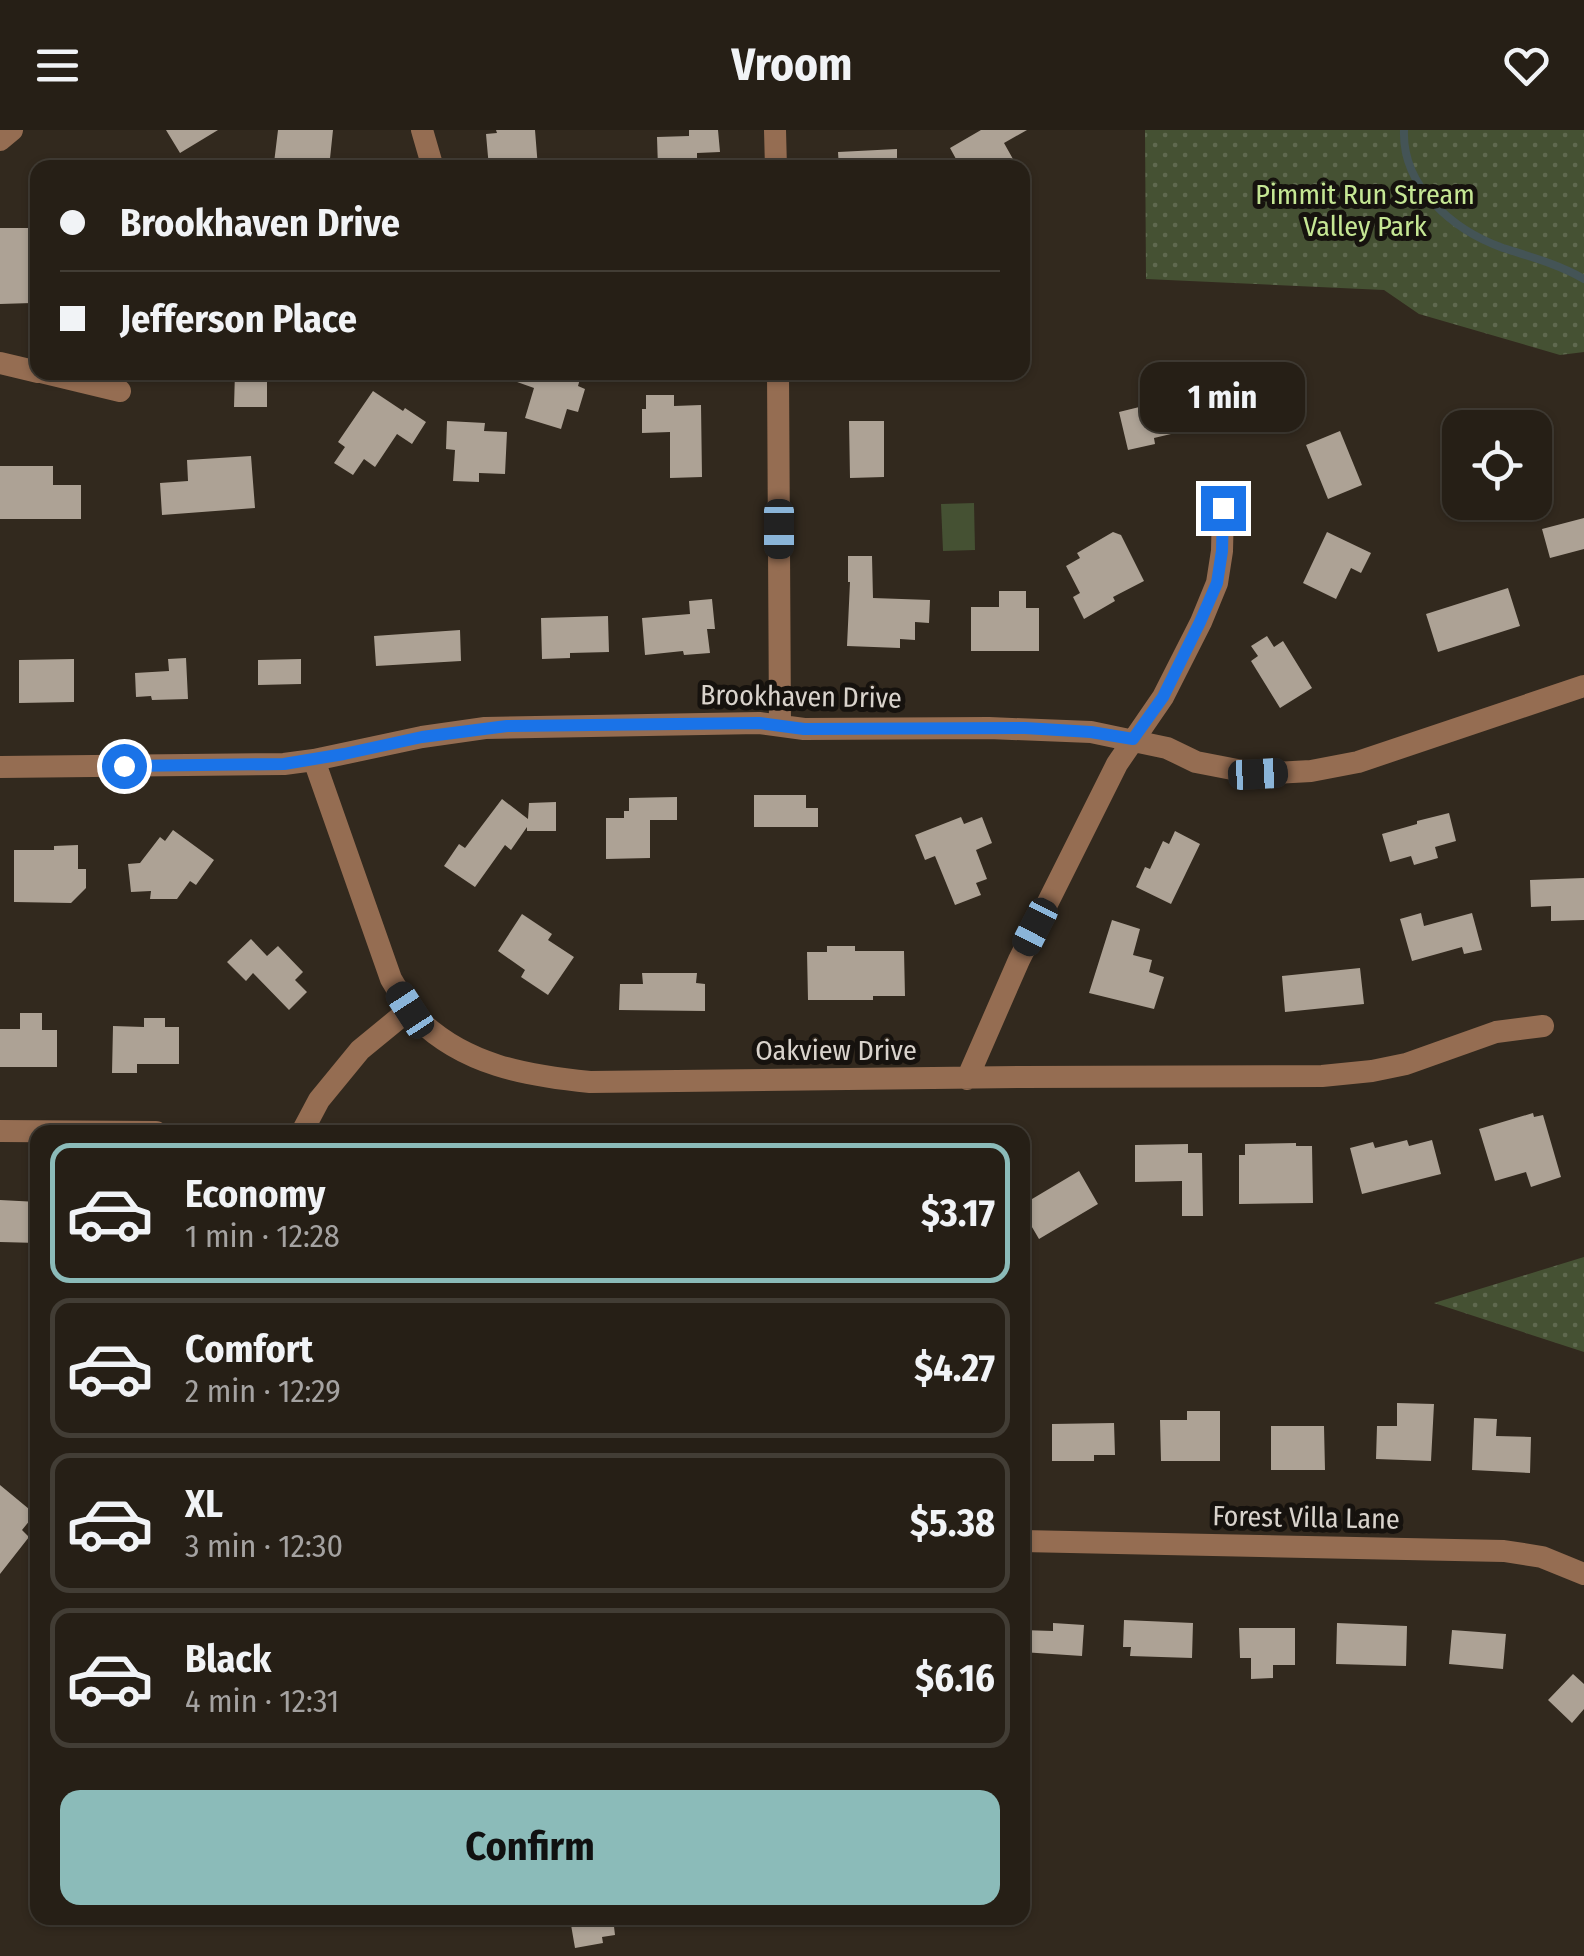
<!DOCTYPE html>
<html lang="en">
<head>
<meta charset="utf-8">
<style>
	:root { --surface:#261f16; --page:#322c23; --text:#f1f3f6; --muted:#a4a2a1; --line:#423d35; --accent:#8bbbb9 }
	body { margin:0; font-family:"Fira Sans Condensed",sans-serif; background:var(--page); color:var(--text); height:100vh; display:flex; flex-direction:column; font-size:38px; white-space:nowrap }
	* { box-sizing:border-box; margin:0 }
	p { font-size:32px; color:var(--muted) }
	.icon { flex:none; width:55px; height:55px; fill:none; stroke:currentColor; stroke-width:2; stroke-linecap:round; stroke-linejoin:round }
	.map { position:relative; flex:1; overflow:hidden }
	.panel { position:absolute; left:30px; top:995px; width:1000px; height:800px; display:flex; flex-direction:column; background:var(--surface); border-radius:20px; box-shadow:0 2px 8px #0004,0 0 0 2px var(--line) }
	.panel>* { flex:none }
	.banner { position:absolute; left:30px; top:30px; width:1000px; height:220px; border-radius:20px; box-shadow:0 2px 8px #0004,0 0 0 2px var(--line); display:grid; align-content:center; height:220px; padding:0 30px; background:var(--surface) }
	.fabs { position:absolute; left:1442px; top:280px; display:grid; gap:20px }
	.fabs a { display:grid; place-items:center; width:110px; height:110px; border-radius:20px; background:var(--surface); box-shadow:0 2px 8px #0004,0 0 0 2px var(--line); font-size:50px }
	.end { position:absolute; width:45px; height:45px; margin:-22px; border:12px solid #1a73e8; background:#fff; box-shadow:0 0 0 5px #fff }
	.from { border-radius:50% }
	.bubble { position:absolute; height:70px; border-radius:20px; background:var(--surface); box-shadow:0 2px 8px #0004,0 0 0 2px var(--line); font-size:32px; font-weight:700; line-height:70px; text-align:center }
	.car { position:absolute; width:30px; height:60px; margin:-30px -15px; border-radius:12px; box-shadow:0 0 8px 2px #0007; background:linear-gradient(#222 24%,#8ab4d8 0 40%,#222 0 76%,#8ab4d8 0 86%,#222 0) }
	.banner b { display:flex; align-items:center; gap:35px; height:95px; font-size:38px }
	.banner b+b { border-top:2px solid var(--line) }
	.banner i { width:25px; height:25px; background:var(--text) }
	ul { padding:18px 0 0; list-style:none }
	li { display:flex; align-items:center; gap:30px; height:140px; margin:0 20px 15px; padding:0 10px; border:5px solid var(--line); border-radius:20px }
	li div { flex:1 }
	li b { display:block; font-size:38px }
	li em { font-style:normal; font-weight:700 }
	li.selected { border-color:var(--accent) }
	li>.icon { width:90px; height:90px; stroke-width:1.5 }
	.action { display:flex; gap:20px; margin-top:auto; padding:20px 30px }
	.action a { flex:1; height:115px; border-radius:20px; background:var(--accent); color:#111; font-size:40px; font-weight:700; line-height:115px; text-align:center }
	header { display:flex; justify-content:space-between; align-items:center; height:130px; padding:0 30px; background:var(--surface); font-size:45px; font-weight:700 }
	.map>svg:first-child { display:block }
</style>
</head>
<body>
<header><svg class="icon" aria-label="menu" viewBox="0 0 24 24"><path d="M4 6h16M4 12h16M4 18h16"/></svg>Vroom<svg class="icon" aria-label="heart" viewBox="0 0 24 24"><path d="M12 20l-8-8c-3-5 5-10 8-4 3-6 11-1 8 4z"/></svg></header>
<div class="map">
<svg width="1584" height="1826" viewBox="0 0 1584 1826">
	<defs>
		<pattern id="green-dots" width="8" height="8" patternUnits="userSpaceOnUse" patternTransform="scale(2.5)"><rect width="8" height="8" fill="#455133"/><path d="M2 2h.1M6 6h.1" fill="none" stroke="#5f694f" stroke-width="1.8" stroke-linecap="round"/></pattern>
	</defs>
	<rect width="100%" height="100%" fill="#32291e"/>
	<path fill="url(#green-dots)" d="M 1145,0 L 1584,0 L 1584,222 L 1560,225 L 1419,184 L 1384,160 L 1146,149 Z
		M 1584,1127 L 1584,1222 L 1434,1173 Z"/>
	<path fill="#455133" d="M 974,373 L 975,420 L 943,421 L 941,374 Z"/>
	<g fill="none" stroke-linecap="round" stroke-linejoin="round">
		<path stroke="#445456" stroke-width="8" d="M 1404,0 C 1402,57 1453,100 1503,118 C 1531,127 1558,134 1584,149"/>
	</g>
	<path fill="#ada295" d="M 166,0 L 218,0 L 180,23 Z
		M 278,0 L 333,0 L 329,38 L 274,33 Z
		M 496,0 L 535,0 L 538,38 L 489,38 L 486,4 L 497,3 Z
		M 689,0 L 718,0 L 720,22 L 697,23 L 697,35 L 689,36 L 689,38 L 658,38 L 657,7 L 689,6 Z
		M 981,0 L 1027,0 L 1004,13 L 1018,38 L 961,38 L 950,18 Z
		M 897,19 L 897,38 L 839,38 L 838,22 Z
		M 0,98 L 38,98 L 38,161 L 32,161 L 32,173 L 0,174 Z
		M 235,242 L 267,242 L 267,277 L 234,277 Z
		M 500,242 L 561,242 L 580,249 L 578,256 L 585,259 L 578,282 L 567,279 L 561,299 L 525,288 L 534,258 L 500,246 Z
		M 1215,247 L 1284,263 L 1277,295 L 1208,279 Z
		M 373,261 L 403,281 L 405,278 L 426,292 L 412,314 L 397,304 L 375,337 L 364,329 L 353,345 L 334,333 L 345,317 L 338,312 Z
		M 646,265 L 674,265 L 674,276 L 701,275 L 702,347 L 670,348 L 670,302 L 642,303 L 642,279 L 646,279 Z
		M 1180,267 L 1188,300 L 1154,308 L 1155,314 L 1128,320 L 1119,282 Z
		M 447,291 L 485,293 L 484,301 L 507,302 L 505,344 L 479,343 L 479,352 L 453,351 L 455,320 L 446,319 Z
		M 849,291 L 884,291 L 884,347 L 850,348 Z
		M 1340,301 L 1362,355 L 1328,369 L 1306,315 Z
		M 251,326 L 255,378 L 162,385 L 160,353 L 188,351 L 187,330 Z
		M 0,336 L 53,336 L 53,355 L 81,355 L 81,389 L 0,389 Z
		M 1584,388 L 1584,419 L 1550,428 L 1542,399 Z
		M 1113,402 L 1121,405 L 1144,451 L 1113,467 L 1115,471 L 1084,489 L 1073,467 L 1080,463 L 1066,436 L 1080,428 L 1077,423 Z
		M 1327,402 L 1371,423 L 1361,443 L 1351,438 L 1336,469 L 1303,453 Z
		M 848,426 L 872,426 L 873,468 L 930,470 L 929,493 L 915,492 L 915,510 L 900,509 L 900,518 L 847,516 L 850,452 L 848,452 Z
		M 1508,458 L 1520,496 L 1438,522 L 1426,484 Z
		M 999,461 L 1026,461 L 1026,478 L 1039,478 L 1039,521 L 971,521 L 971,477 L 999,477 Z
		M 712,469 L 715,499 L 707,499 L 710,523 L 684,525 L 683,521 L 645,525 L 642,488 L 690,484 L 689,471 Z
		M 608,486 L 609,522 L 570,523 L 570,528 L 542,529 L 541,488 Z
		M 460,500 L 461,531 L 376,536 L 374,506 Z
		M 1267,506 L 1274,517 L 1283,511 L 1312,558 L 1280,578 L 1251,531 L 1258,526 L 1251,516 Z
		M 186,528 L 188,569 L 152,570 L 151,566 L 136,567 L 135,543 L 169,541 L 168,529 Z
		M 74,529 L 74,572 L 19,573 L 19,530 Z
		M 301,529 L 301,554 L 258,555 L 258,530 Z
		M 754,665 L 806,665 L 806,678 L 818,678 L 818,697 L 754,697 Z
		M 677,667 L 677,690 L 650,690 L 650,728 L 606,729 L 606,688 L 624,688 L 624,681 L 629,681 L 629,668 Z
		M 502,669 L 528,689 L 529,673 L 556,672 L 556,701 L 527,701 L 527,697 L 511,720 L 505,715 L 475,757 L 444,736 L 459,714 L 465,718 Z
		M 1449,683 L 1456,711 L 1435,717 L 1438,728 L 1414,735 L 1411,726 L 1390,732 L 1382,704 L 1417,694 L 1417,691 Z
		M 961,687 L 964,694 L 982,687 L 992,713 L 976,720 L 987,749 L 976,753 L 981,765 L 955,775 L 935,726 L 925,730 L 915,705 Z
		M 173,700 L 214,730 L 196,755 L 190,751 L 177,769 L 150,769 L 151,761 L 131,762 L 128,734 L 140,733 L 160,707 L 165,711 Z
		M 1175,701 L 1200,714 L 1171,774 L 1136,757 L 1145,737 L 1150,739 L 1163,711 L 1169,714 Z
		M 78,715 L 78,739 L 86,739 L 86,758 L 71,773 L 14,772 L 14,720 L 54,720 L 54,716 Z
		M 1584,748 L 1584,790 L 1551,791 L 1551,776 L 1531,777 L 1530,750 Z
		M 1421,783 L 1424,796 L 1472,783 L 1482,820 L 1464,824 L 1462,817 L 1412,831 L 1400,789 Z
		M 522,784 L 552,804 L 548,810 L 574,827 L 548,865 L 521,847 L 525,840 L 498,821 Z
		M 1112,790 L 1140,799 L 1133,825 L 1152,830 L 1149,842 L 1164,847 L 1154,879 L 1089,863 Z
		M 251,809 L 267,826 L 278,816 L 303,842 L 295,850 L 307,862 L 289,880 L 253,843 L 246,851 L 227,832 Z
		M 827,816 L 855,816 L 855,821 L 904,821 L 905,866 L 873,866 L 873,870 L 808,870 L 807,822 L 827,822 Z
		M 1360,838 L 1364,874 L 1285,882 L 1282,846 Z
		M 642,843 L 697,843 L 696,853 L 705,854 L 705,881 L 619,880 L 620,854 L 643,854 Z
		M 20,883 L 42,883 L 42,900 L 57,900 L 57,937 L 0,937 L 0,899 L 20,899 Z
		M 144,888 L 165,888 L 165,897 L 179,897 L 179,934 L 137,934 L 137,943 L 112,943 L 113,896 L 144,897 Z
		M 1533,983 L 1534,987 L 1543,985 L 1561,1047 L 1531,1057 L 1526,1042 L 1495,1051 L 1479,999 Z
		M 1407,1010 L 1409,1016 L 1432,1010 L 1441,1044 L 1362,1064 L 1350,1018 L 1373,1012 L 1375,1018 Z
		M 1296,1013 L 1296,1016 L 1312,1016 L 1313,1073 L 1239,1074 L 1239,1025 L 1245,1025 L 1245,1014 Z
		M 1188,1014 L 1188,1023 L 1202,1023 L 1203,1086 L 1182,1086 L 1182,1051 L 1135,1052 L 1135,1015 Z
		M 1079,1041 L 1098,1074 L 1039,1109 L 1022,1080 L 1022,1075 Z
		M 0,1070 L 38,1072 L 38,1113 L 0,1112 Z
		M 1397,1273 L 1434,1274 L 1431,1331 L 1376,1329 L 1377,1296 L 1397,1296 Z
		M 1187,1281 L 1220,1281 L 1220,1331 L 1161,1331 L 1160,1290 L 1187,1290 Z
		M 1474,1288 L 1497,1289 L 1496,1306 L 1531,1307 L 1530,1343 L 1472,1340 Z
		M 1114,1293 L 1115,1325 L 1094,1325 L 1094,1331 L 1052,1331 L 1052,1294 Z
		M 1271,1296 L 1324,1296 L 1325,1340 L 1271,1340 Z
		M 0,1355 L 35,1384 L 22,1400 L 29,1407 L 0,1444 Z
		M 1124,1490 L 1193,1493 L 1192,1528 L 1130,1526 L 1131,1517 L 1123,1517 Z
		M 1053,1493 L 1084,1495 L 1082,1526 L 1022,1522 L 1022,1500 L 1053,1501 Z
		M 1337,1493 L 1407,1496 L 1406,1536 L 1336,1534 Z
		M 1239,1498 L 1295,1498 L 1295,1535 L 1273,1535 L 1273,1548 L 1251,1549 L 1251,1528 L 1240,1528 Z
		M 1452,1500 L 1506,1504 L 1503,1539 L 1449,1534 Z
		M 1573,1544 L 1584,1554 L 1584,1579 L 1572,1593 L 1548,1570 Z
		M 580,1788 L 613,1788 L 615,1805 L 602,1807 L 603,1813 L 575,1818 L 570,1789 Z"/>
	<g fill="none" stroke-linecap="round" stroke-linejoin="round">
		<path stroke="#956d52" stroke-width="22" d="M 422,0 L 433,38
			M 775,0 L 776,38
			M 0,10 L 12,0
			M 0,233 L 38,242
			M 41,242 L 120,261
			M 778,242 L 780,595
			M 314,630 L 391,849 C 399,862 406,876 417,888 C 464,935 527,946 590,952 L 1022,947 L 1322,946 L 1372,941 L 1406,934 L 1496,902 L 1543,896
			M 0,637 L 284,634 L 314,630 L 422,607 L 485,598 L 759,593 L 804,599 L 989,598 L 1091,602 L 1167,618 L 1196,632 L 1258,644 L 1311,641 L 1358,632 L 1584,556
			M 967,949 L 1019,830 L 1117,634 L 1163,567 L 1201,492 L 1217,453 L 1222,421 L 1223,378
			M 0,1001 L 156,1002
			M 302,1002 L 319,970 L 360,920 L 410,879
			M 1022,1411 L 1504,1421 L 1542,1427 L 1584,1444"/>
	</g>
	<g fill="none" stroke-linecap="round" stroke-linejoin="round">
		<path stroke="#1a73e8" stroke-width="12" d="M 124,636 L 284,634 L 344,624 L 422,607 L 507,596 L 759,593 L 804,599 L 1025,598 L 1091,602 L 1133,609 L 1163,567 L 1200,492 L 1217,453 L 1222,421 L 1223,378"/>
	</g>
	<g text-anchor="middle" stroke-width="10" stroke-linejoin="round" paint-order="stroke">
		<g font-size="28" fill="#c5e694" stroke="#16120e">
			<text x="1365" y="74">Pimmit Run Stream<tspan x="1365" dy="32">Valley Park</tspan></text>
		</g>
		<g font-size="28" fill="#d9d3cc" stroke="#16120e">
			<text transform="translate(801 566) rotate(1)" y="10">Brookhaven Drive</text>
			<text x="836" y="930">Oakview Drive</text>
			<text transform="translate(1306 1387) rotate(1)" y="10">Forest Villa Lane</text>
		</g>
	</g>
</svg>
<div class="fabs">
<a><svg class="icon" aria-label="locate" viewBox="0 0 24 24"><circle cx="12" cy="12" r="6"/><path d="M12 2v4M12 18v4M2 12h4M18 12h4"/></svg></a>
</div>
<i class="end from" style="left:124px;top:636px"></i>
<i class="end" style="left:1223px;top:378px"></i>
<div class="bubble" style="left:1140px;top:232px;width:165px">1 min</div>
<i class="car" style="left:779px;top:399px;rotate:180deg"></i>
<i class="car" style="left:1258px;top:644px;rotate:87deg"></i>
<i class="car" style="left:1035px;top:797px;rotate:207deg"></i>
<i class="car" style="left:410px;top:880px;rotate:327deg"></i>
<div class="banner">
<b><i class="from"></i>Brookhaven Drive</b>
<b><i></i>Jefferson Place</b>
</div>
<section class="panel">
<ul>
<li class="selected"><svg class="icon" aria-label="car" viewBox="0 0 24 24"><path d="M5 17H2v-5l4-1 3-4h7l3 4 3 1v5h-3M9 17h6M6 11h13"/><circle cx="7" cy="17" r="2"/><circle cx="17" cy="17" r="2"/></svg><div><b>Economy</b><p>1 min · 12:28</p></div><em>$3.17</em></li>
<li><svg class="icon" aria-label="car" viewBox="0 0 24 24"><path d="M5 17H2v-5l4-1 3-4h7l3 4 3 1v5h-3M9 17h6M6 11h13"/><circle cx="7" cy="17" r="2"/><circle cx="17" cy="17" r="2"/></svg><div><b>Comfort</b><p>2 min · 12:29</p></div><em>$4.27</em></li>
<li><svg class="icon" aria-label="car" viewBox="0 0 24 24"><path d="M5 17H2v-5l4-1 3-4h7l3 4 3 1v5h-3M9 17h6M6 11h13"/><circle cx="7" cy="17" r="2"/><circle cx="17" cy="17" r="2"/></svg><div><b>XL</b><p>3 min · 12:30</p></div><em>$5.38</em></li>
<li><svg class="icon" aria-label="car" viewBox="0 0 24 24"><path d="M5 17H2v-5l4-1 3-4h7l3 4 3 1v5h-3M9 17h6M6 11h13"/><circle cx="7" cy="17" r="2"/><circle cx="17" cy="17" r="2"/></svg><div><b>Black</b><p>4 min · 12:31</p></div><em>$6.16</em></li>
</ul>
<div class="action"><a>Confirm</a></div>
</section>
</div>
</body>
</html>
